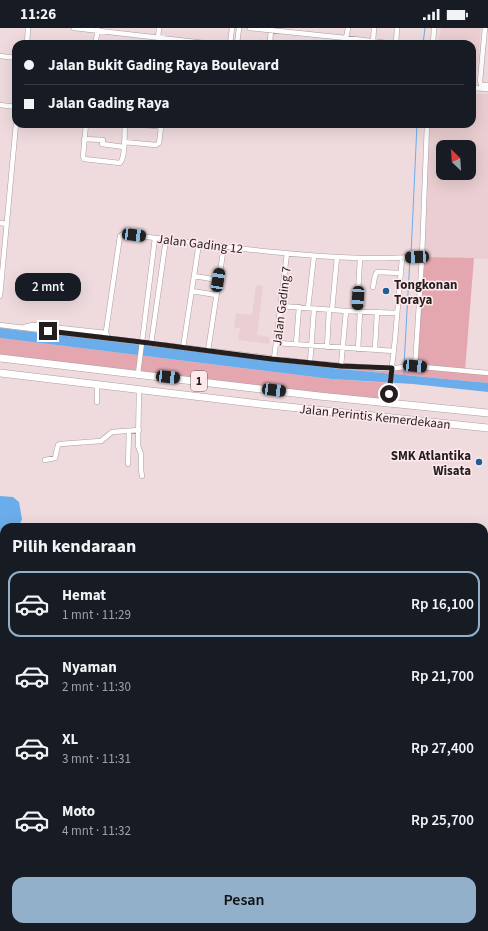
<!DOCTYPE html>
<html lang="id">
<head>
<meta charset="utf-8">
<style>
	:root { --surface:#171b24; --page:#20242c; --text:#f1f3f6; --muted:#9ea1a6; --line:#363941; --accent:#92b0ca }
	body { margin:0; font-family:"Source Sans 3",sans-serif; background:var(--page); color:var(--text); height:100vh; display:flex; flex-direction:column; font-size:15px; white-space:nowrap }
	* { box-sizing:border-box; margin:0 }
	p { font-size:13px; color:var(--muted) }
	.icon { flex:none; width:22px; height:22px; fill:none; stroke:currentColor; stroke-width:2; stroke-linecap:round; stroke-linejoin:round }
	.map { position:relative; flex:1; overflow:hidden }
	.drawer { position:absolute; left:0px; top:495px; width:488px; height:408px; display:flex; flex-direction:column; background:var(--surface); border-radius:12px 12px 0 0; box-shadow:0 4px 16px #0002 }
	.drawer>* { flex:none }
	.top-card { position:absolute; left:12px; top:12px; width:464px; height:88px; border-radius:12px; box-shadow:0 4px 16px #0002; display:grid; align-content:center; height:88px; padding:0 12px; background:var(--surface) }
	.needle { width:26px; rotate:335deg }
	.fabs { position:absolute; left:436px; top:112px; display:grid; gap:8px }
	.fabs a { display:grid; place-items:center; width:40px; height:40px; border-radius:8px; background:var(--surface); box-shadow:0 4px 16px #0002; font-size:20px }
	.end { position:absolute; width:18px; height:18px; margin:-9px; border:5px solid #251e1f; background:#fff; box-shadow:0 0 0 2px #fff }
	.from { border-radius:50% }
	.bubble { position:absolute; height:28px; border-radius:12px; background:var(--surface); box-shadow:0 4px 16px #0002; font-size:13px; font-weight:600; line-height:28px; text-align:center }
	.car { position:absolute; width:12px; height:24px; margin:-12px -6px; border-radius:5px; box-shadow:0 0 3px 1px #0007; background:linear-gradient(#222 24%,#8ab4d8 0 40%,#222 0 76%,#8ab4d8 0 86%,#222 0) }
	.top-card b { display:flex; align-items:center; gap:14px; height:38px; font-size:15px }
	.top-card b+b { border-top:1px solid var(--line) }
	.top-card i { width:10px; height:10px; background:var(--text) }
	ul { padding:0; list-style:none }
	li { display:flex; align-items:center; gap:12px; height:66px; margin:0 8px 6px; padding:0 4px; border:2px solid transparent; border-radius:12px }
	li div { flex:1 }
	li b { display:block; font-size:15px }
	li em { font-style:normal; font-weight:600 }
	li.active { border-color:var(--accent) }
	li>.icon { width:36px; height:36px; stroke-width:1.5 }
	h2 { padding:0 12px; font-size:18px; line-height:48px }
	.cta { display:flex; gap:8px; margin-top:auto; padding:8px 12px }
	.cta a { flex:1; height:46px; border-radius:12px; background:var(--accent); color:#111; font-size:16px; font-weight:600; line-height:46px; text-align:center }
	.status { display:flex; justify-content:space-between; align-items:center; height:28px; padding:0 20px; background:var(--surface); direction:ltr }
	.status svg { height:11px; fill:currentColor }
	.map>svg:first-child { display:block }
</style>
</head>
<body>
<div class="status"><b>11:26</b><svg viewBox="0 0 49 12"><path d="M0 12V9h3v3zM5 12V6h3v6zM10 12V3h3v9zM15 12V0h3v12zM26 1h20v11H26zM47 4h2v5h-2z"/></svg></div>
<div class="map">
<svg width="488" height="903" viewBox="0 0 488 903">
	<rect width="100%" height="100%" fill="#efdbde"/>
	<path fill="#eaced1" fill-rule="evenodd" d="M 441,0 L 481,0 L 476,55 L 472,55 L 472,16 L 438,16 Z
		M 472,66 L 488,66 L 488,231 L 422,229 L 430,96 L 472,96 ZM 443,119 L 469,119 L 469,145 L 443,145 Z
		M 256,257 L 263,258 L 257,307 L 270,309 L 269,316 L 238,312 L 240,300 L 234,300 L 236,285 L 252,287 Z
		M 4,590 L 4,899 L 71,899 L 71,903 L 0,903 L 0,591 Z"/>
	<path fill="#e4a7b0" d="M 422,229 L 474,230 L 465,343 L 488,346 L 488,355 L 341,341 L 0,300 L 0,297 L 183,320 L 388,341 L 414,338 Z
		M 0,310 L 331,351 L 390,355 L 388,375 L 0,330 Z"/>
	<path fill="#6badea" d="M 0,300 L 341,341 L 488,355 L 488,364 L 413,356 L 331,351 L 0,310 Z
		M 0,468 L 13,469 L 19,474 L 22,491 L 19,499 L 4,499 L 4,568 L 0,569 Z"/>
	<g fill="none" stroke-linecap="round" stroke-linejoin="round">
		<path stroke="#6badea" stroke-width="1" d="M 423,16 L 425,0
			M 411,227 L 417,96
			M 404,337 L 410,230
			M 404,347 L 404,340
			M 484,557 L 488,558
			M 77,899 L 78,903
			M 156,903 L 179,899"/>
		<defs>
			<path id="minor" d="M 74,0 L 213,16
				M 250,0 L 346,10 L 395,16
				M 485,0 L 480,53 L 481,57 L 488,57
				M 158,10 L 159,0
				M 346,10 L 348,0
				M 373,13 L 374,0
				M 27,16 L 28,0
				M 95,16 L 98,2
				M 230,16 L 232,0
				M 237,16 L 239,0
				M 270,16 L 271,0
				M 396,16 L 397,0
				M 433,16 L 434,0
				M 0,28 L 16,30
				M 472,60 L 488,61
				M 0,77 L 16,79
				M 86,96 L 83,128 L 84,131 L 120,135 C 126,129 124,105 125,96
				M 120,96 L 158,98 L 161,100 L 159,115 L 156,117 L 124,114
				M 84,111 L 103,112 L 102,116 L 124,119
				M 0,195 L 7,196
				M 194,248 L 218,252
				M 373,259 L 375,248 L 377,244 L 400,245
				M 192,263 L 216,267
				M 0,268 L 16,96
				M 281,278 L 346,283 L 397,285
				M 308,280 L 314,228
				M 332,282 L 337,229
				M 357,284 L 360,230
				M 0,297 L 310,335 L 388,341 L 412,338 L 488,345
				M 24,299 L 33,297 L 106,305 L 107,307
				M 105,310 L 120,208 L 123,206 C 202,215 281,228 360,230 C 381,231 401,229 422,229
				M 277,315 L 394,323
				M 151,316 L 166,211
				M 296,316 L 299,279
				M 327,319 L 329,282
				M 183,320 L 199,215
				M 358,321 L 360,284
				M 375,321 L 377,284
				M 208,323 L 224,218
				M 274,331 L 287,225
				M 310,335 L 314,281
				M 341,338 L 346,283
				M 415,339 L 422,229 L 427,96
				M 138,346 L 155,210
				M 139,361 L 138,418 L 141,426 L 141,442 L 142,448
				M 97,374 L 97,356
				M 388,375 L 395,311 L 402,230
				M 45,432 L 55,430 L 58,417 L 60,416 L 101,413 L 112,404 L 139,402
				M 128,436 L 129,403
				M 484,567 L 488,567
				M 0,587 L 4,586
				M 484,598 L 488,598
				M 484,656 L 488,604
				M 488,692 L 486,745 L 488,817
				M 484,846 L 488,846
				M 484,853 L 488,852
				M 484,864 L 488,864
				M 484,897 L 488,897
				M 82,899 L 82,903
				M 293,899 L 294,903
				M 358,899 L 359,903
				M 89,903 L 109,899
				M 115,903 L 136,899
				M 184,903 L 205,899
				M 428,903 L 467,899"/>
			<path id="highway" d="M 0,330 L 319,368 L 488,385
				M 0,345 L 260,376 L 488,400"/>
		</defs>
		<use href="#minor" stroke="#af9d9f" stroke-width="5.5"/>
		<use href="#highway" stroke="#af9d9f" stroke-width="8"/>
		<use href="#minor" stroke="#fff" stroke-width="4.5"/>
		<use href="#highway" stroke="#fff" stroke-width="7"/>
	</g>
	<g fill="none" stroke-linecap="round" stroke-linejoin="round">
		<path stroke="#251e1f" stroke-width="5" d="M 48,303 L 141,314 L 272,331 L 341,338 L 392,340 L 389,366"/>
	</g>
	<g fill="#1d5e94" stroke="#fde8eb" stroke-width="1.5">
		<circle cx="386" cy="263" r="4"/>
		<circle cx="479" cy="434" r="4"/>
	</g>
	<g text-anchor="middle" stroke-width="3" stroke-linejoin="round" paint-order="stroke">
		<rect fill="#fde8eb" stroke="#665b5c" stroke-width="1" x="191" y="343" width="16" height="20" rx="3"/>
		<g font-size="12" font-weight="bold" fill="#251e1f">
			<text x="199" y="357">1</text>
		</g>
		<g font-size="13" fill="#251e1f" stroke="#fde8eb">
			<text transform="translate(200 215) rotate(7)" y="5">Jalan Gading 12</text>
			<text transform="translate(281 278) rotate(-83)" y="5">Jalan Gading 7</text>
			<text transform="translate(375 388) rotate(6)" y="5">Jalan Perintis Kemerdekaan</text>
		</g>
		<g font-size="13" font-weight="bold" fill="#251e1f" stroke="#fde8eb" text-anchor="start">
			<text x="394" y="261">Tongkonan<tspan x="394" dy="15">Toraya</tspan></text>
			<text x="471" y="432" text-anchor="end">SMK Atlantika<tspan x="471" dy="15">Wisata</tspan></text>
		</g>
	</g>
</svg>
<div class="fabs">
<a><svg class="needle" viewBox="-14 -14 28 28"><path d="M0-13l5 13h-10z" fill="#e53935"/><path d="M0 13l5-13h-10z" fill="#9ea1a6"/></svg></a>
</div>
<i class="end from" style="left:389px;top:366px"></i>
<i class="end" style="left:48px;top:303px"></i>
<div class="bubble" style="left:15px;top:245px;width:66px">2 mnt</div>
<i class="car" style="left:134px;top:207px;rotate:97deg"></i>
<i class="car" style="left:417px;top:229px;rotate:267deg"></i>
<i class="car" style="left:218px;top:252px;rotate:9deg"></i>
<i class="car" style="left:358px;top:270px;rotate:183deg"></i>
<i class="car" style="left:415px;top:338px;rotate:95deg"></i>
<i class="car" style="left:168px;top:349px;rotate:96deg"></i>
<i class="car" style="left:274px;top:362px;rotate:97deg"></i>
<div class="top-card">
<b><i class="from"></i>Jalan Bukit Gading Raya Boulevard</b>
<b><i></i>Jalan Gading Raya</b>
</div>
<section class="drawer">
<h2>Pilih kendaraan</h2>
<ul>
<li class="active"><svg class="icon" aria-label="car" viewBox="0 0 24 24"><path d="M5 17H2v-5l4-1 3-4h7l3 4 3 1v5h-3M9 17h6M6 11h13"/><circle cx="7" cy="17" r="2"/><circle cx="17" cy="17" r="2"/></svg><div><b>Hemat</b><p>1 mnt · 11:29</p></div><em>Rp 16,100</em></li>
<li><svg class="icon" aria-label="car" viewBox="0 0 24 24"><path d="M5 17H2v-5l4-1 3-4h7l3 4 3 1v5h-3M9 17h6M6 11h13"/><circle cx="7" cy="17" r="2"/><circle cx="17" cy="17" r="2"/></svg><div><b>Nyaman</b><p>2 mnt · 11:30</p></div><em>Rp 21,700</em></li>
<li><svg class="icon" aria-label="car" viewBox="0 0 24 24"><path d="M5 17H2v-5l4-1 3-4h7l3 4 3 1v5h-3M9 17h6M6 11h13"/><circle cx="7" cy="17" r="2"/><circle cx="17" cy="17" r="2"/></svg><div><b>XL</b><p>3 mnt · 11:31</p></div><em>Rp 27,400</em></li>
<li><svg class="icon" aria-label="car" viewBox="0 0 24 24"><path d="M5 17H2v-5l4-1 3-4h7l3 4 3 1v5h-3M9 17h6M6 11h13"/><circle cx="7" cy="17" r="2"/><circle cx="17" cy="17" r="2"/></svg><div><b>Moto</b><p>4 mnt · 11:32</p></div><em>Rp 25,700</em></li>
</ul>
<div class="cta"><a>Pesan</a></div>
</section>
</div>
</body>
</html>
